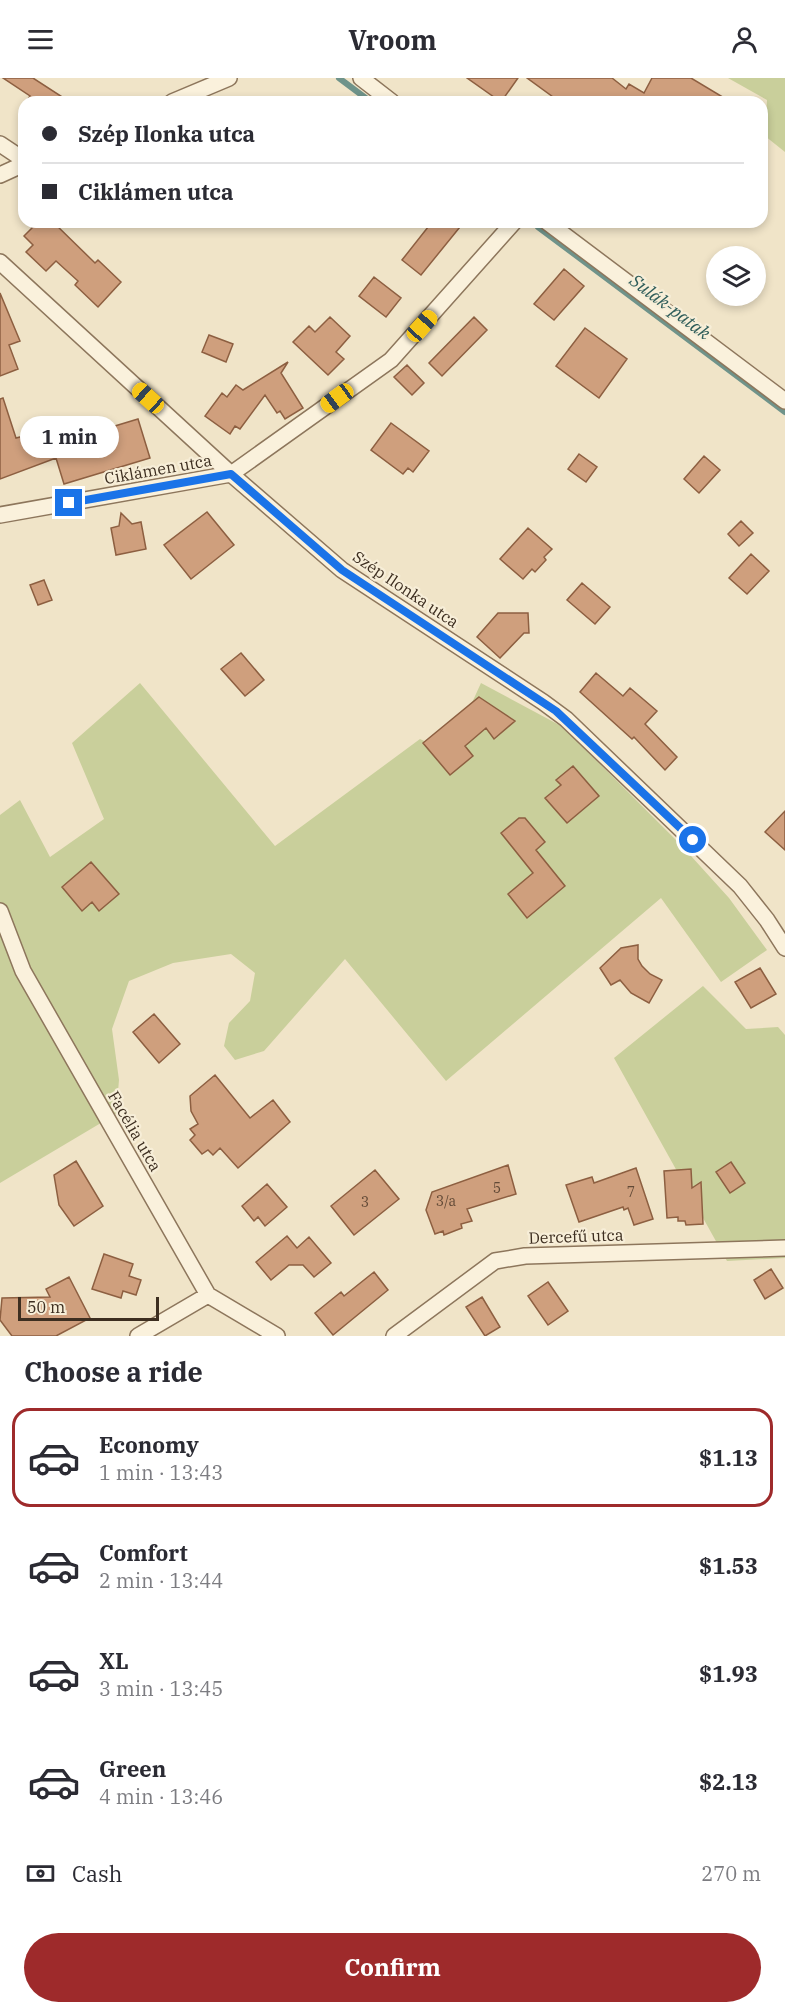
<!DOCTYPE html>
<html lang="en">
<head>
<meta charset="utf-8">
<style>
	:root { --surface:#fff; --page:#f7f7f7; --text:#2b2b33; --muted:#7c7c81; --line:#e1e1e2; --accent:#9e2a2b }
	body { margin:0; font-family:"IBM Plex Serif",serif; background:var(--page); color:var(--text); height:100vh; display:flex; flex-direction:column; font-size:22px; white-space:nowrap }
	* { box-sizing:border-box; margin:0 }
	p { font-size:20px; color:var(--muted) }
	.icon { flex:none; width:33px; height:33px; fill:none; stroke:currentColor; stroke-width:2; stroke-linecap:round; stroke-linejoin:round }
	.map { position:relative; height:1258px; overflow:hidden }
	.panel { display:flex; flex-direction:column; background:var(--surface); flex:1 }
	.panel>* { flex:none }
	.hud { position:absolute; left:18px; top:18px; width:750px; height:132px; border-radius:18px; box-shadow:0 3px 9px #0003; display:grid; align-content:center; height:132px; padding:0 24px; background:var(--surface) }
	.buttons { position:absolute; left:706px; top:168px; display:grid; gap:12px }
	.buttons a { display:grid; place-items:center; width:60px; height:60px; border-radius:50%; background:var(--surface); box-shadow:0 3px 9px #0003; font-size:30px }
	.scale { position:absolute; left:18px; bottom:15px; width:141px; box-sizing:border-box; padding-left:6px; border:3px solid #3d2e20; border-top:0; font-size:16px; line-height:21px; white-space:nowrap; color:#3d2e20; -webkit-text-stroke:4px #f7eed8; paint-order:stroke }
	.end { position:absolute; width:27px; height:27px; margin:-14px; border:8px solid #1a73e8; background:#fff; box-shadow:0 0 0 3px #fff }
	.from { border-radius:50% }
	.bubble { position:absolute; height:42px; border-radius:21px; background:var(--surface); box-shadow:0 3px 9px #0003; font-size:20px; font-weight:800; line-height:42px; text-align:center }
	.car { position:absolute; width:18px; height:36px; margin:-18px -9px; border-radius:8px; box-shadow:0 0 4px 2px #0007; background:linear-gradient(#f5c518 24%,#345 0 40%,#f5c518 0 76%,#345 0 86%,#f5c518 0) }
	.hud b { display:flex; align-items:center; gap:21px; height:57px; font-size:22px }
	.hud b+b { border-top:2px solid var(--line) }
	.hud i { width:15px; height:15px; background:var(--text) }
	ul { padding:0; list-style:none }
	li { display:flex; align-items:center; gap:18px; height:99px; margin:0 12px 9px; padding:0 12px; border:3px solid transparent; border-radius:18px }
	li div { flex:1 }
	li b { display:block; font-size:22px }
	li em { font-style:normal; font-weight:800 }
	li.on { border-color:var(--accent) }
	li>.icon { width:54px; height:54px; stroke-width:1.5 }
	h2 { padding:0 24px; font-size:27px; line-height:72px }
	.pay { display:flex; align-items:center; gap:15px; height:66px; padding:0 24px; font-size:22px }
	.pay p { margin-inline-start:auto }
	.cta { display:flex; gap:12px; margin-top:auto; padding:12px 24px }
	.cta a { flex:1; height:69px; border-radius:36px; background:var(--accent); color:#fff; font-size:24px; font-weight:800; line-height:69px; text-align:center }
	header { display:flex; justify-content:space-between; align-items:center; height:78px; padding:0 24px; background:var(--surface); font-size:27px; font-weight:800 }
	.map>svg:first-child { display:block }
</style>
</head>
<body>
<header><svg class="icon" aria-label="menu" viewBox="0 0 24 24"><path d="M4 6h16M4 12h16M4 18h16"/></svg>Vroom<svg class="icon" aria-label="person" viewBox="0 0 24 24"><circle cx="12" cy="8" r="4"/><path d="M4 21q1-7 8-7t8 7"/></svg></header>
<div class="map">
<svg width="785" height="1258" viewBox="0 0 785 1258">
	<rect width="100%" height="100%" fill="#f0e4c8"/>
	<path fill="#c9cf9b" d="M 728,0 L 785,0 L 785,74 L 765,58 L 767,22 Z
		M 140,605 L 275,768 L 420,661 L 449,675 L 481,605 L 563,649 L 682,768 L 729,820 L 767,872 L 721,904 L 661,820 L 446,1003 L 345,881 L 264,973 L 235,982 L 224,968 L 229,945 L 250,923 L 255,895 L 231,876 L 173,885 L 129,903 L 112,951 L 119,1002 L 116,1036 L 0,1105 L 0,737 L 20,722 L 50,779 L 104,741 L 72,665 Z
		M 703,908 L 746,951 L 778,949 L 785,957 L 785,1180 L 727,1183 L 614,980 Z"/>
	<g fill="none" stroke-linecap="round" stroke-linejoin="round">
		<path stroke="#6f938a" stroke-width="6" d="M 339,0 L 371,24
			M 538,149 L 785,334"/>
	</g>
	<path fill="#cf9f7d" stroke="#8d5f41" stroke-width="1.5" d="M 3,0 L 33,0 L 70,24 L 26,24 L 30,18 Z
		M 467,0 L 518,0 L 501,24 Z
		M 527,0 L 612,0 L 626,11 L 629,6 L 644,15 L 652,0 L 691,0 L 731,24 L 560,24 Z
		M 38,144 L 53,144 L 95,185 L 98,182 L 121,204 L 98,229 L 75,207 L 78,203 L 56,183 L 46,193 L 26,174 L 33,167 L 24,158 Z
		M 432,144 L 464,144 L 421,197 L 402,182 Z
		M 564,191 L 584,208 L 554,242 L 534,226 Z
		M 374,199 L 401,220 L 386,239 L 359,218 Z
		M 0,215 L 20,263 L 9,267 L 18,291 L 0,298 Z
		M 330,239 L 350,258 L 336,274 L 344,281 L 328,297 L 293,264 L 309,248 L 315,254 Z
		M 474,239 L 487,252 L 442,298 L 429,285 Z
		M 585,250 L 627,281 L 599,320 L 556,288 Z
		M 209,257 L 233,266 L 226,284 L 202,274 Z
		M 288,284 L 281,295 L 303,330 L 285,341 L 280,333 L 277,335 L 265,317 L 240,351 L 235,348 L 230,356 L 205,338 L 222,315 L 227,319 L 236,307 L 243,312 Z
		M 407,287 L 424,305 L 412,317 L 394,299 Z
		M 3,320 L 16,360 L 24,358 L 29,374 L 138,341 L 150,380 L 64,406 L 56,380 L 0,401 L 0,321 Z
		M 391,345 L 429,373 L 413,394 L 408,390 L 403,396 L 371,372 Z
		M 579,376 L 597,389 L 586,404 L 568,391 Z
		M 704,378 L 720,392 L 699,415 L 684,401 Z
		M 207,434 L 234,467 L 191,501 L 164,467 Z
		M 121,435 L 132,446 L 141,444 L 146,471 L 116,477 L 111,450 L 119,448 Z
		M 741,443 L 753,455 L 739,468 L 728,456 Z
		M 528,450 L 552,471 L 544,479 L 546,482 L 535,494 L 532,491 L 523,501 L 500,481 Z
		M 751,476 L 769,493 L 747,516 L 729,500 Z
		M 44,502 L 52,522 L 38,527 L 30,507 Z
		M 582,505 L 610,529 L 595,546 L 567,522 Z
		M 498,535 L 528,535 L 529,555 L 524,555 L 500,580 L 477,559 Z
		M 241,575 L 264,602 L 245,618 L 221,591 Z
		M 596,595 L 623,618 L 630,610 L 657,633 L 645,646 L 677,679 L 665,692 L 634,659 L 632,661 L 580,614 Z
		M 479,619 L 515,643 L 494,661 L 486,650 L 465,668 L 473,678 L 450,697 L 423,665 Z
		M 573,688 L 599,718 L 567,745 L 545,720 L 561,707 L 556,702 Z
		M 785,733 L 785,772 L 765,754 Z
		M 519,740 L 525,740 L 545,764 L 536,772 L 565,808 L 527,840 L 508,816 L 533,795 L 501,755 Z
		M 91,784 L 119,816 L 99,833 L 92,824 L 82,833 L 62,809 Z
		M 638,867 L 638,881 L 642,888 L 650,896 L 662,902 L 649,925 L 631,915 L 620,902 L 611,907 L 600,890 L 621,870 Z
		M 760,890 L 776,916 L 751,930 L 735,904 Z
		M 154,936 L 180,966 L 159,985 L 133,954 Z
		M 215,997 L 250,1040 L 273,1022 L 290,1044 L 238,1090 L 220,1070 L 213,1077 L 208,1072 L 202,1076 L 190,1062 L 195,1057 L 190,1051 L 198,1046 L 191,1033 L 190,1018 Z
		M 76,1083 L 103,1128 L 74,1148 L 59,1127 L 54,1097 Z
		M 731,1084 L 745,1105 L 730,1115 L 716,1094 Z
		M 508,1087 L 516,1116 L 467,1131 L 472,1143 L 461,1146 L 462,1150 L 444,1157 L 443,1153 L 435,1156 L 426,1132 L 432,1114 Z
		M 636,1090 L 653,1141 L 634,1147 L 628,1130 L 624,1132 L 623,1129 L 579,1144 L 566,1107 L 592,1099 L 594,1105 Z
		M 691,1091 L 692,1110 L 701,1104 L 703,1146 L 686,1147 L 685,1143 L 678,1143 L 678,1139 L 667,1140 L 664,1093 Z
		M 375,1092 L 399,1121 L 354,1157 L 331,1128 Z
		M 267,1106 L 287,1129 L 265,1148 L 258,1139 L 254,1143 L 242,1128 Z
		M 287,1158 L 297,1170 L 309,1159 L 331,1185 L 314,1199 L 303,1187 L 289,1187 L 271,1202 L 256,1184 Z
		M 104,1176 L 133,1186 L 129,1198 L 141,1202 L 136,1217 L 123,1213 L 121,1220 L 92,1211 Z
		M 771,1191 L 783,1210 L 765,1221 L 754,1202 Z
		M 374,1194 L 388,1212 L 333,1257 L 315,1235 L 341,1214 L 344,1218 Z
		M 69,1199 L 90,1240 L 56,1258 L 12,1258 L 0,1242 L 2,1220 L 50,1219 L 46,1211 Z
		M 548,1204 L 568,1233 L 548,1247 L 528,1218 Z
		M 482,1219 L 500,1249 L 485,1258 L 466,1229 Z"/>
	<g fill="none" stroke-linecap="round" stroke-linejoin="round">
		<defs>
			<path id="street" d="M 361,0 L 392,24
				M 172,24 L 229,0
				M 0,66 L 24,82
				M 0,97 L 24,86
				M 547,144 L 785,323
				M 0,184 L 231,396 L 342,492 L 543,624 L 566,641 L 740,808 L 767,842 L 785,870
				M 0,437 L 231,396 L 391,282 L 514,144
				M 0,833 L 23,893 L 208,1217 L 277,1258
				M 138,1258 L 208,1217
				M 394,1258 L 495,1183 L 525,1178 L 785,1170"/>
		</defs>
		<use href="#street" stroke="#8d765c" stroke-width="18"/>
		<use href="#street" stroke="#faf1dc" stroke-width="15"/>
	</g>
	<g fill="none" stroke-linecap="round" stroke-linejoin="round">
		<path stroke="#1a73e8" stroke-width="8" d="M 69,425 L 231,396 L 342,492 L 556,633 L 693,762"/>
	</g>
	<g text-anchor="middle" stroke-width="4.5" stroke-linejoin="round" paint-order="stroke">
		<g font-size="14" fill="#624a37">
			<text x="497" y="1115">5</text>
			<text x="631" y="1119">7</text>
			<text x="446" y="1128">3/a</text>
			<text x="365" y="1129">3</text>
		</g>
		<g font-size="16" fill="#3d2e20" stroke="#f7eed8">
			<text transform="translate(158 391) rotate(-10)" y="6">Ciklámen utca</text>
			<text transform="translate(406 511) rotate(34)" y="6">Szép Ilonka utca</text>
			<text transform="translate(135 1053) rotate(60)" y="6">Facélia utca</text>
			<text transform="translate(576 1158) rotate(-2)" y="6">Dercefű utca</text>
		</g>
		<g font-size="18" font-style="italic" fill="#2f5d5a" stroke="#f7eed8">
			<text transform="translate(670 229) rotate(37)" y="6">Sulák-patak</text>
		</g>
	</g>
</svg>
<div class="buttons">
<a><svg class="icon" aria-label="layers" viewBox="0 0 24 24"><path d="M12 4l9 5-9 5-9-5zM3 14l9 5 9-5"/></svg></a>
</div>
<div class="scale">50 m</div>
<i class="end from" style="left:693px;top:762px"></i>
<i class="end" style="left:69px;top:425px"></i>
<div class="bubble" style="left:20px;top:338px;width:99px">1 min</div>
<i class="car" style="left:422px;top:248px;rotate:42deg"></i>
<i class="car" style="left:148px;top:320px;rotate:312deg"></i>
<i class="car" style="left:337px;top:320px;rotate:234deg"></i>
<div class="hud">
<b><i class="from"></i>Szép Ilonka utca</b>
<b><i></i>Ciklámen utca</b>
</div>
</div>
<section class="panel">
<h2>Choose a ride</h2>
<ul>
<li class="on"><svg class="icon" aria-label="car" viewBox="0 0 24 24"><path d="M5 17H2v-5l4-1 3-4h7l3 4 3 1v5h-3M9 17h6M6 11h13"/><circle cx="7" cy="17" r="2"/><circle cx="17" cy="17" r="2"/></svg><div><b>Economy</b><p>1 min · 13:43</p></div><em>$1.13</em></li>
<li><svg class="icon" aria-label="car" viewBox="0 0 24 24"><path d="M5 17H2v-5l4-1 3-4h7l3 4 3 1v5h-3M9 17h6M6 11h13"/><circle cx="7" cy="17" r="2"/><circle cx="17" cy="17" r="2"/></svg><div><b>Comfort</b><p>2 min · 13:44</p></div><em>$1.53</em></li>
<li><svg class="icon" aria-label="car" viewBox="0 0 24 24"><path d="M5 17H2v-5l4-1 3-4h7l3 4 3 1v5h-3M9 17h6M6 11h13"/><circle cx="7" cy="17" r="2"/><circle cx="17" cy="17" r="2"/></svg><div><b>XL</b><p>3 min · 13:45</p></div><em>$1.93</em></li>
<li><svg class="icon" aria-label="car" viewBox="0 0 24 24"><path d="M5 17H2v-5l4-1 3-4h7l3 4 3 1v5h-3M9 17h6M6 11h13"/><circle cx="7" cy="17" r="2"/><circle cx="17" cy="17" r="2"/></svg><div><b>Green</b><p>4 min · 13:46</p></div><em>$2.13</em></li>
</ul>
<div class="pay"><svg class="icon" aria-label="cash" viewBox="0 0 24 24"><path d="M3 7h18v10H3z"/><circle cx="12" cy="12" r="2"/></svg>Cash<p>270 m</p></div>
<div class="cta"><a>Confirm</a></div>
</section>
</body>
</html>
